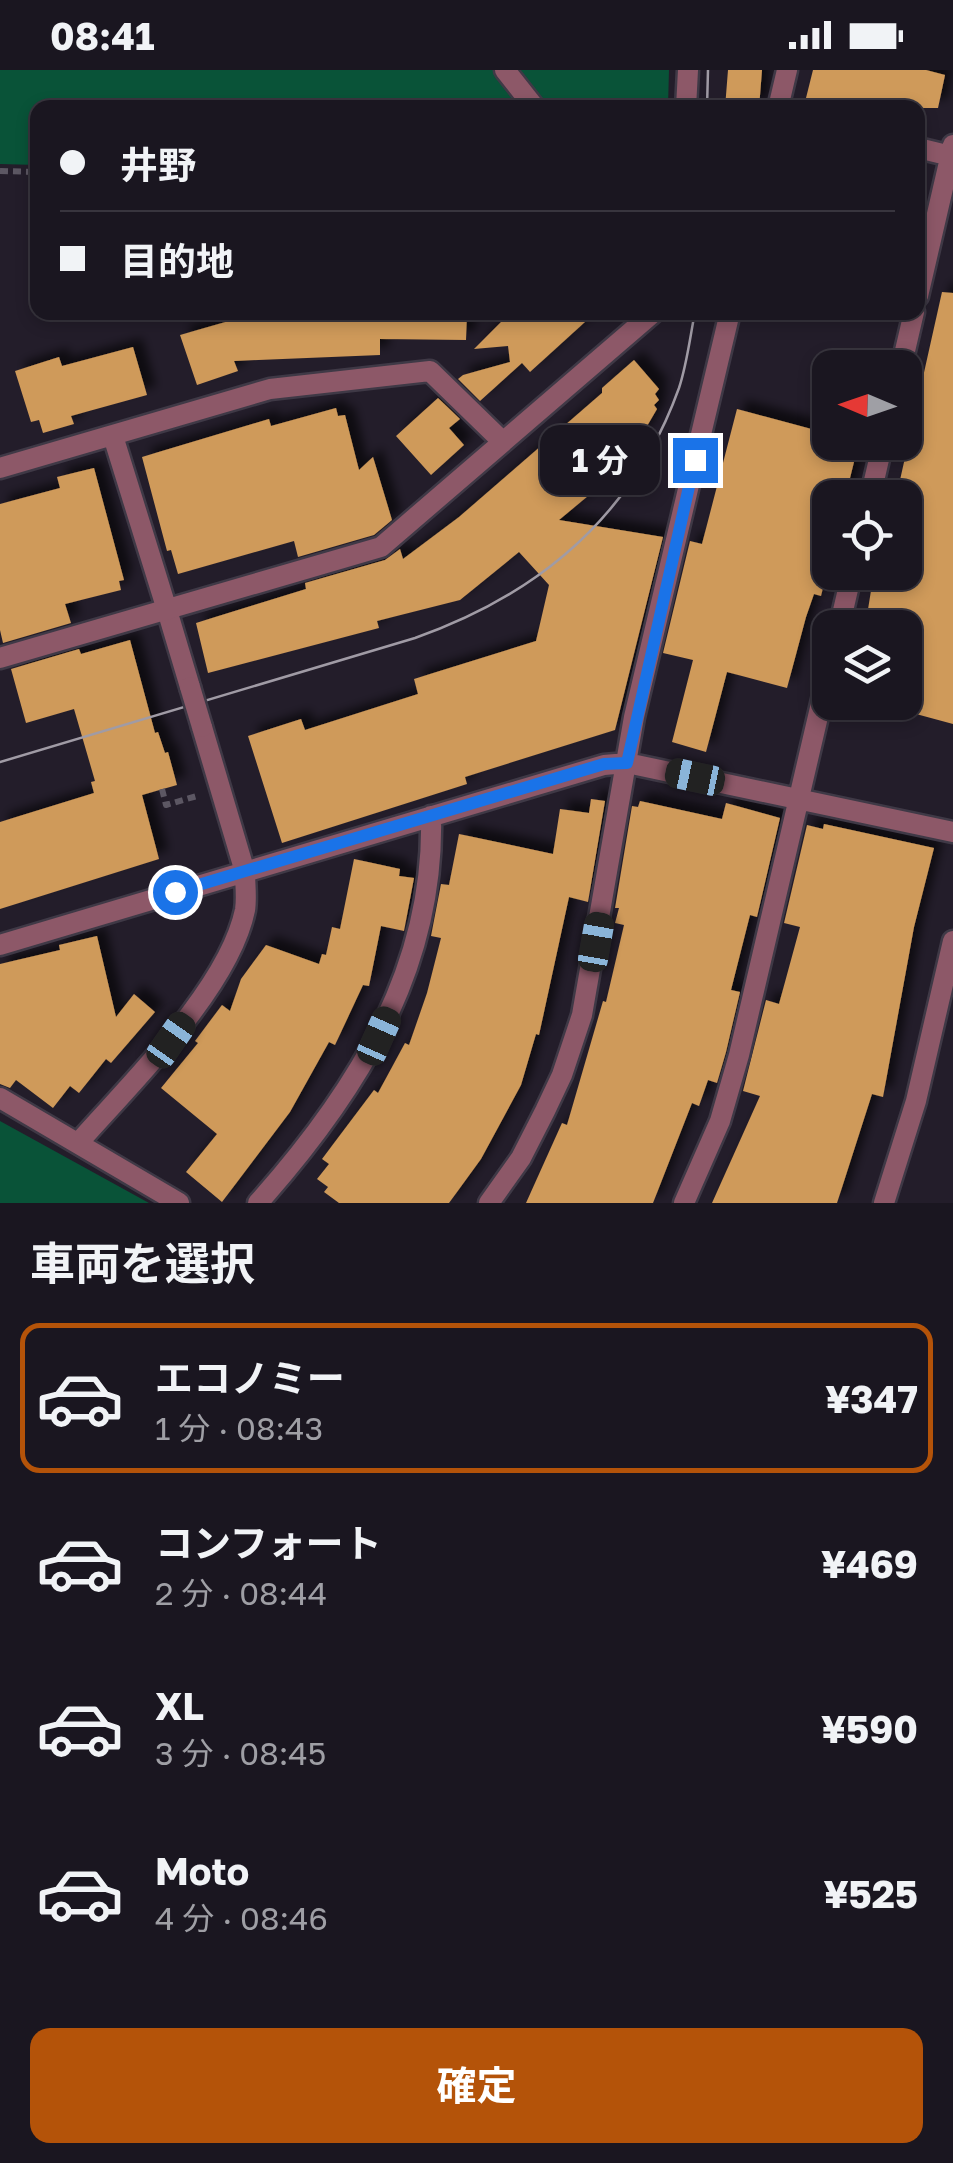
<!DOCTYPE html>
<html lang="ja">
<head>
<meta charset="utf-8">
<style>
	:root { --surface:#1a1620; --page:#27232d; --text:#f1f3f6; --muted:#9f9fa5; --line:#38353e; --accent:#b45309 }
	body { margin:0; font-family:"Golos Text","Noto Sans JP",sans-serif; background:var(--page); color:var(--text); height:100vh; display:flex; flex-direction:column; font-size:38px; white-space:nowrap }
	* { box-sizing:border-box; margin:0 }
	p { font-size:32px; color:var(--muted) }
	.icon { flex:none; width:55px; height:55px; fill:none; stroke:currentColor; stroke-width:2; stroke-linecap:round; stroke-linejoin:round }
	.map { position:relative; height:1133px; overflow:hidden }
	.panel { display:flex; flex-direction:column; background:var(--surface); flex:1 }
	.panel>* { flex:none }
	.top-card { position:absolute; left:30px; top:30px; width:895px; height:220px; border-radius:20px; box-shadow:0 5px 15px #0003,0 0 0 2px var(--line); display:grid; align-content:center; height:220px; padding:0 30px; background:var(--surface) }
	.needle { width:65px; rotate:272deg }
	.fabs { position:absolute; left:812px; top:280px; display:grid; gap:20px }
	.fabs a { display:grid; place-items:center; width:110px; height:110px; border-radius:20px; background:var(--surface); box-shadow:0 5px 15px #0003,0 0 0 2px var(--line); font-size:50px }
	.end { position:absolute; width:45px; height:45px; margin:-22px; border:12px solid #1a73e8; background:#fff; box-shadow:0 0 0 5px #fff }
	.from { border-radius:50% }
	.bubble { position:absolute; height:70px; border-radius:20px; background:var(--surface); box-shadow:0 5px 15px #0003,0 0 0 2px var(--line); font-size:32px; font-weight:700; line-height:70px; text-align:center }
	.car { position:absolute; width:30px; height:60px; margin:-30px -15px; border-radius:12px; box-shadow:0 0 8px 2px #0007; background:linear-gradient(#222 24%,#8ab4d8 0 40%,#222 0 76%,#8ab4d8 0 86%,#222 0) }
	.top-card b { display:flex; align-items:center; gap:35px; height:95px; font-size:38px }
	.top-card b+b { border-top:2px solid var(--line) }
	.top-card i { width:25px; height:25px; background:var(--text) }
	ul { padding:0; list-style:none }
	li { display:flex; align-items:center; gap:30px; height:150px; margin:0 20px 15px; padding:0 10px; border:5px solid transparent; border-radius:20px }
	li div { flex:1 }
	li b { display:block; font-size:38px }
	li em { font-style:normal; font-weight:700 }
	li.on { border-color:var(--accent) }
	li>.icon { width:90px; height:90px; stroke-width:1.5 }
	h2 { padding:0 30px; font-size:45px; line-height:120px }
	.cta { display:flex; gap:20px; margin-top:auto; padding:20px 30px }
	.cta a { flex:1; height:115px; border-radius:20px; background:var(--accent); color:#fff; font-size:40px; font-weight:700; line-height:115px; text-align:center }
	.status { display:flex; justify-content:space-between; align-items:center; height:70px; padding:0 50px; background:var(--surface); direction:ltr }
	.status svg { height:28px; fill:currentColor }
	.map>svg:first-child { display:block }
</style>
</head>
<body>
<div class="status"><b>08:41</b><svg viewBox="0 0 49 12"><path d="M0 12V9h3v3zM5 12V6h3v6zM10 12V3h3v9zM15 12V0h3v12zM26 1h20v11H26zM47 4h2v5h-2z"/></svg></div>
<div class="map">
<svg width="953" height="1133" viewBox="0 0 953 1133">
	<defs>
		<filter id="shadow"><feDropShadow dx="9" dy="-9" stdDeviation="5" flood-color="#0009"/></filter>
	</defs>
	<rect width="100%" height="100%" fill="#231d2a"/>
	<path fill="#095338" d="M 0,0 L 493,0 L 524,37 L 38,38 L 37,95 L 0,94 Z
		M 515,0 L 669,0 L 668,37 L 546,37 Z
		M 0,1051 L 149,1133 L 0,1133 Z"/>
	<path fill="#cf9a5a" filter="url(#shadow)" d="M 728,0 L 762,0 L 759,38 L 725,38 Z
		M 813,0 L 926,0 L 945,5 L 938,38 L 846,38 L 806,28 Z
		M 942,222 L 953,223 L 953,654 L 905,641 L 905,558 L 865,558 L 874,502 L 905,502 L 905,428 L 896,428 Z
		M 328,242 L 467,242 L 466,270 L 380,269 L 380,285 L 234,291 L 238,301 L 197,315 L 180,265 L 236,249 L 329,248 Z
		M 511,242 L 596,242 L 530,302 L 522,293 L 480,331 L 458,309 L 463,305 L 510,292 L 508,276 L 474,279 Z
		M 133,277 L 147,325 L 71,346 L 74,354 L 43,363 L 39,350 L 31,352 L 15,301 L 59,287 L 62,296 Z
		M 634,290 L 659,319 L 655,324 L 659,330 L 654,335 L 657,339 L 643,363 L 622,381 L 625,385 L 582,419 L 588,426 L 559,450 L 663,467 L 615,660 L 465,707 L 467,714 L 282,773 L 248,666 L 301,649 L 305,660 L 418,624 L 414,609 L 536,571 L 549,515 L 519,482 L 460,530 L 377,551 L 379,558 L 208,603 L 196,553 L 306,519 L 305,513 L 385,490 L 400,479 L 403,489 L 459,447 L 602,323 L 602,318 Z
		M 438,328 L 460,349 L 449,358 L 464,375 L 431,405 L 396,366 Z
		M 336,338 L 338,346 L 345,345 L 359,400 L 373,387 L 392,450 L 374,465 L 298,487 L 294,471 L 178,504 L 171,480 L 167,481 L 142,387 L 269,349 L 271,356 Z
		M 737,339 L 830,364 L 830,372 L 854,372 L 850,386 L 855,388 L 845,428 L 830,428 L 830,450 L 819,495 L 828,498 L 821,526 L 814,524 L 806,547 L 787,618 L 727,602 L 706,682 L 672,672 L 693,590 L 663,583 L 690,471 L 702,474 Z
		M 94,398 L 124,510 L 119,511 L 121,520 L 65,534 L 71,553 L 3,573 L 0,560 L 0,434 L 60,418 L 57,407 Z
		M 130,570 L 155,663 L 158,662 L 165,683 L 168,682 L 177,715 L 142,725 L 159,789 L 0,839 L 0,752 L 94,723 L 91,712 L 95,711 L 74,639 L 26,653 L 11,599 L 79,579 L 81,584 Z
		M 591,729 L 605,731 L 588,832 L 569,827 L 539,965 L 536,964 L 521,1015 L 481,1089 L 449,1133 L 339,1133 L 324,1122 L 328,1117 L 317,1109 L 329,1094 L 322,1089 L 374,1020 L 378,1023 L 405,973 L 409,975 L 427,923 L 441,868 L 431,866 L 441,814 L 449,815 L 459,764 L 553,784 L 560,739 L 589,743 Z
		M 640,731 L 722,749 L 726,733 L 780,748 L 757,847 L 750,845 L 731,920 L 740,922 L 726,982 L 717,1013 L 708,1010 L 699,1036 L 692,1033 L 653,1133 L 526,1133 L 562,1053 L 567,1055 L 603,931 L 606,932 L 624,855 L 615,853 L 619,838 L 615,838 L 632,736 L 638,737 Z
		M 824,754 L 934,778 L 914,857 L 883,1027 L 872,1024 L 837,1133 L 712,1133 L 760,1026 L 743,1021 L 766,930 L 779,934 L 800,857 L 784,853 L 807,755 L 823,759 Z
		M 354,789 L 400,799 L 399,806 L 414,808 L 404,861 L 381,856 L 369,916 L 363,915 L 335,975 L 329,972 L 290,1042 L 222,1132 L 186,1102 L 217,1064 L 161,1018 L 198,973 L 195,971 L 222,935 L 230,941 L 241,909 L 266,875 L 319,894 L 322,884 L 326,885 L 332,857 L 340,859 Z
		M 97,866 L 116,947 L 134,924 L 155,942 L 111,993 L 106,989 L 79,1023 L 70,1016 L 53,1038 L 16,1010 L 10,1018 L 0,1014 L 0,894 L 60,880 L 59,875 Z"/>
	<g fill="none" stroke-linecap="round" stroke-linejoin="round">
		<defs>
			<path id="pedestrian" d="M 167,540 L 190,617
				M 202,657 L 245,802"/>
			<path id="minor" d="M 505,0 L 535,38
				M 686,38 L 688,0
				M 778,38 L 787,0
				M 918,78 L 951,86
				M 918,226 L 953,75
				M 901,298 L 914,242
				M 113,366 L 167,540
				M 0,398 L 270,319 L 430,301 L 503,372
				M 870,428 L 883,372
				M 839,558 L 852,502
				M 0,588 L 381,477 L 654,242
				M 0,875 L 604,695 L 627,693 L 953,762
				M 0,1028 L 179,1133
				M 79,1072 C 131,1013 229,918 245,840 C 247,828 245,814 245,802
				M 258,1133 C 356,1023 435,899 431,746
				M 489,1133 L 521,1088 L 545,1041 L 562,1005 L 582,945 L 634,647 L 730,242
				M 684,1133 L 720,1051 L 739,985 L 830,595"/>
			<path id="tertiary" d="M 884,1133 L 916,1031 L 953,871"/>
		</defs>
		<use href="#pedestrian" stroke="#3f3946" stroke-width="25"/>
		<use href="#minor" stroke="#3f3946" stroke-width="25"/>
		<use href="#tertiary" stroke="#3f3946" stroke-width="25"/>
		<path stroke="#5c5763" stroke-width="6" stroke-dasharray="8 5" stroke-linecap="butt" d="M 0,101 L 38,102
			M 162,719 L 166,735 L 197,726"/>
		<use href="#pedestrian" stroke="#8d5868" stroke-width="20"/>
		<use href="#minor" stroke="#8d5868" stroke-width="20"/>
		<use href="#tertiary" stroke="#8d5868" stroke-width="20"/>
		<path stroke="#a09ba5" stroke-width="2.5" d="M 707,38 L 708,0
			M 0,692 L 415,568 C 540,524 633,446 679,318 C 687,294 690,267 695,242"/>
		<defs>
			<path id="pedestrian-bridge" d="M 190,617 L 202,657"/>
		</defs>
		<use href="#pedestrian-bridge" stroke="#3f3946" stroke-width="25" stroke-linecap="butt"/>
		<use href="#pedestrian-bridge" stroke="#8d5868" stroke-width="20"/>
	</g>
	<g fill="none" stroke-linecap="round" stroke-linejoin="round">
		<path stroke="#1a73e8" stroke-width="12" d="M 175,822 L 604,694 L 627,693 L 695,390"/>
	</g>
</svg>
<div class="fabs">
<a><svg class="needle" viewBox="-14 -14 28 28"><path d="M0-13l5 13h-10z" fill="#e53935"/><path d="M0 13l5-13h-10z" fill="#9f9fa5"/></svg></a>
<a><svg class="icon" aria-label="locate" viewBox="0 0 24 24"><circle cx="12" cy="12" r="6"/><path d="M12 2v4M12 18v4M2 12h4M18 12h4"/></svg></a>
<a><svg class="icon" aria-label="layers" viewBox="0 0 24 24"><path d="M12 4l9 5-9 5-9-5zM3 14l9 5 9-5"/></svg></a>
</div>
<i class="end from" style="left:175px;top:822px"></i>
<i class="end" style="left:695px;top:390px"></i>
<div class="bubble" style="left:540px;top:355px;width:120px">1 分</div>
<i class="car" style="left:695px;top:707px;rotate:282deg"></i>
<i class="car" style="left:596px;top:872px;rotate:10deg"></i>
<i class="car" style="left:379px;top:966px;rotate:24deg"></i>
<i class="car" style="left:171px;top:970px;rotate:35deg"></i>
<div class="top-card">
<b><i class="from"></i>井野</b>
<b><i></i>目的地</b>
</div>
</div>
<section class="panel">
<h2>車両を選択</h2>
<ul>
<li class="on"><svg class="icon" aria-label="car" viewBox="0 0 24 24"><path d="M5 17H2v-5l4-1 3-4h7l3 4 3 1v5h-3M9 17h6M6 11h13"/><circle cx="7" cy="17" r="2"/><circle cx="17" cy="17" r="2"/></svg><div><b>エコノミー</b><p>1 分 · 08:43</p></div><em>¥347</em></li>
<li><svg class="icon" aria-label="car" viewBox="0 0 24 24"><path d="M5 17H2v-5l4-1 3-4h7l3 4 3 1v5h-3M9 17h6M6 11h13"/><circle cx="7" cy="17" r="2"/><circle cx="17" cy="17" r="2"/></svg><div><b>コンフォート</b><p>2 分 · 08:44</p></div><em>¥469</em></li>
<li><svg class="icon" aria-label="car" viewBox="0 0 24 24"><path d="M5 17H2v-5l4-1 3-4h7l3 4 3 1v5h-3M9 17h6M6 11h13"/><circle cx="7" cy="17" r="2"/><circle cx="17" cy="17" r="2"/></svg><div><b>XL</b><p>3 分 · 08:45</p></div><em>¥590</em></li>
<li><svg class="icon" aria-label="car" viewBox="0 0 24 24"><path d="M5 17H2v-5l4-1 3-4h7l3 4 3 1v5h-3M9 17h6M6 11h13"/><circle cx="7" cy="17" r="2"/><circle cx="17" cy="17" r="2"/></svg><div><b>Moto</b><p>4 分 · 08:46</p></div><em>¥525</em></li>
</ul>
<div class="cta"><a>確定</a></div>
</section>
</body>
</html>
